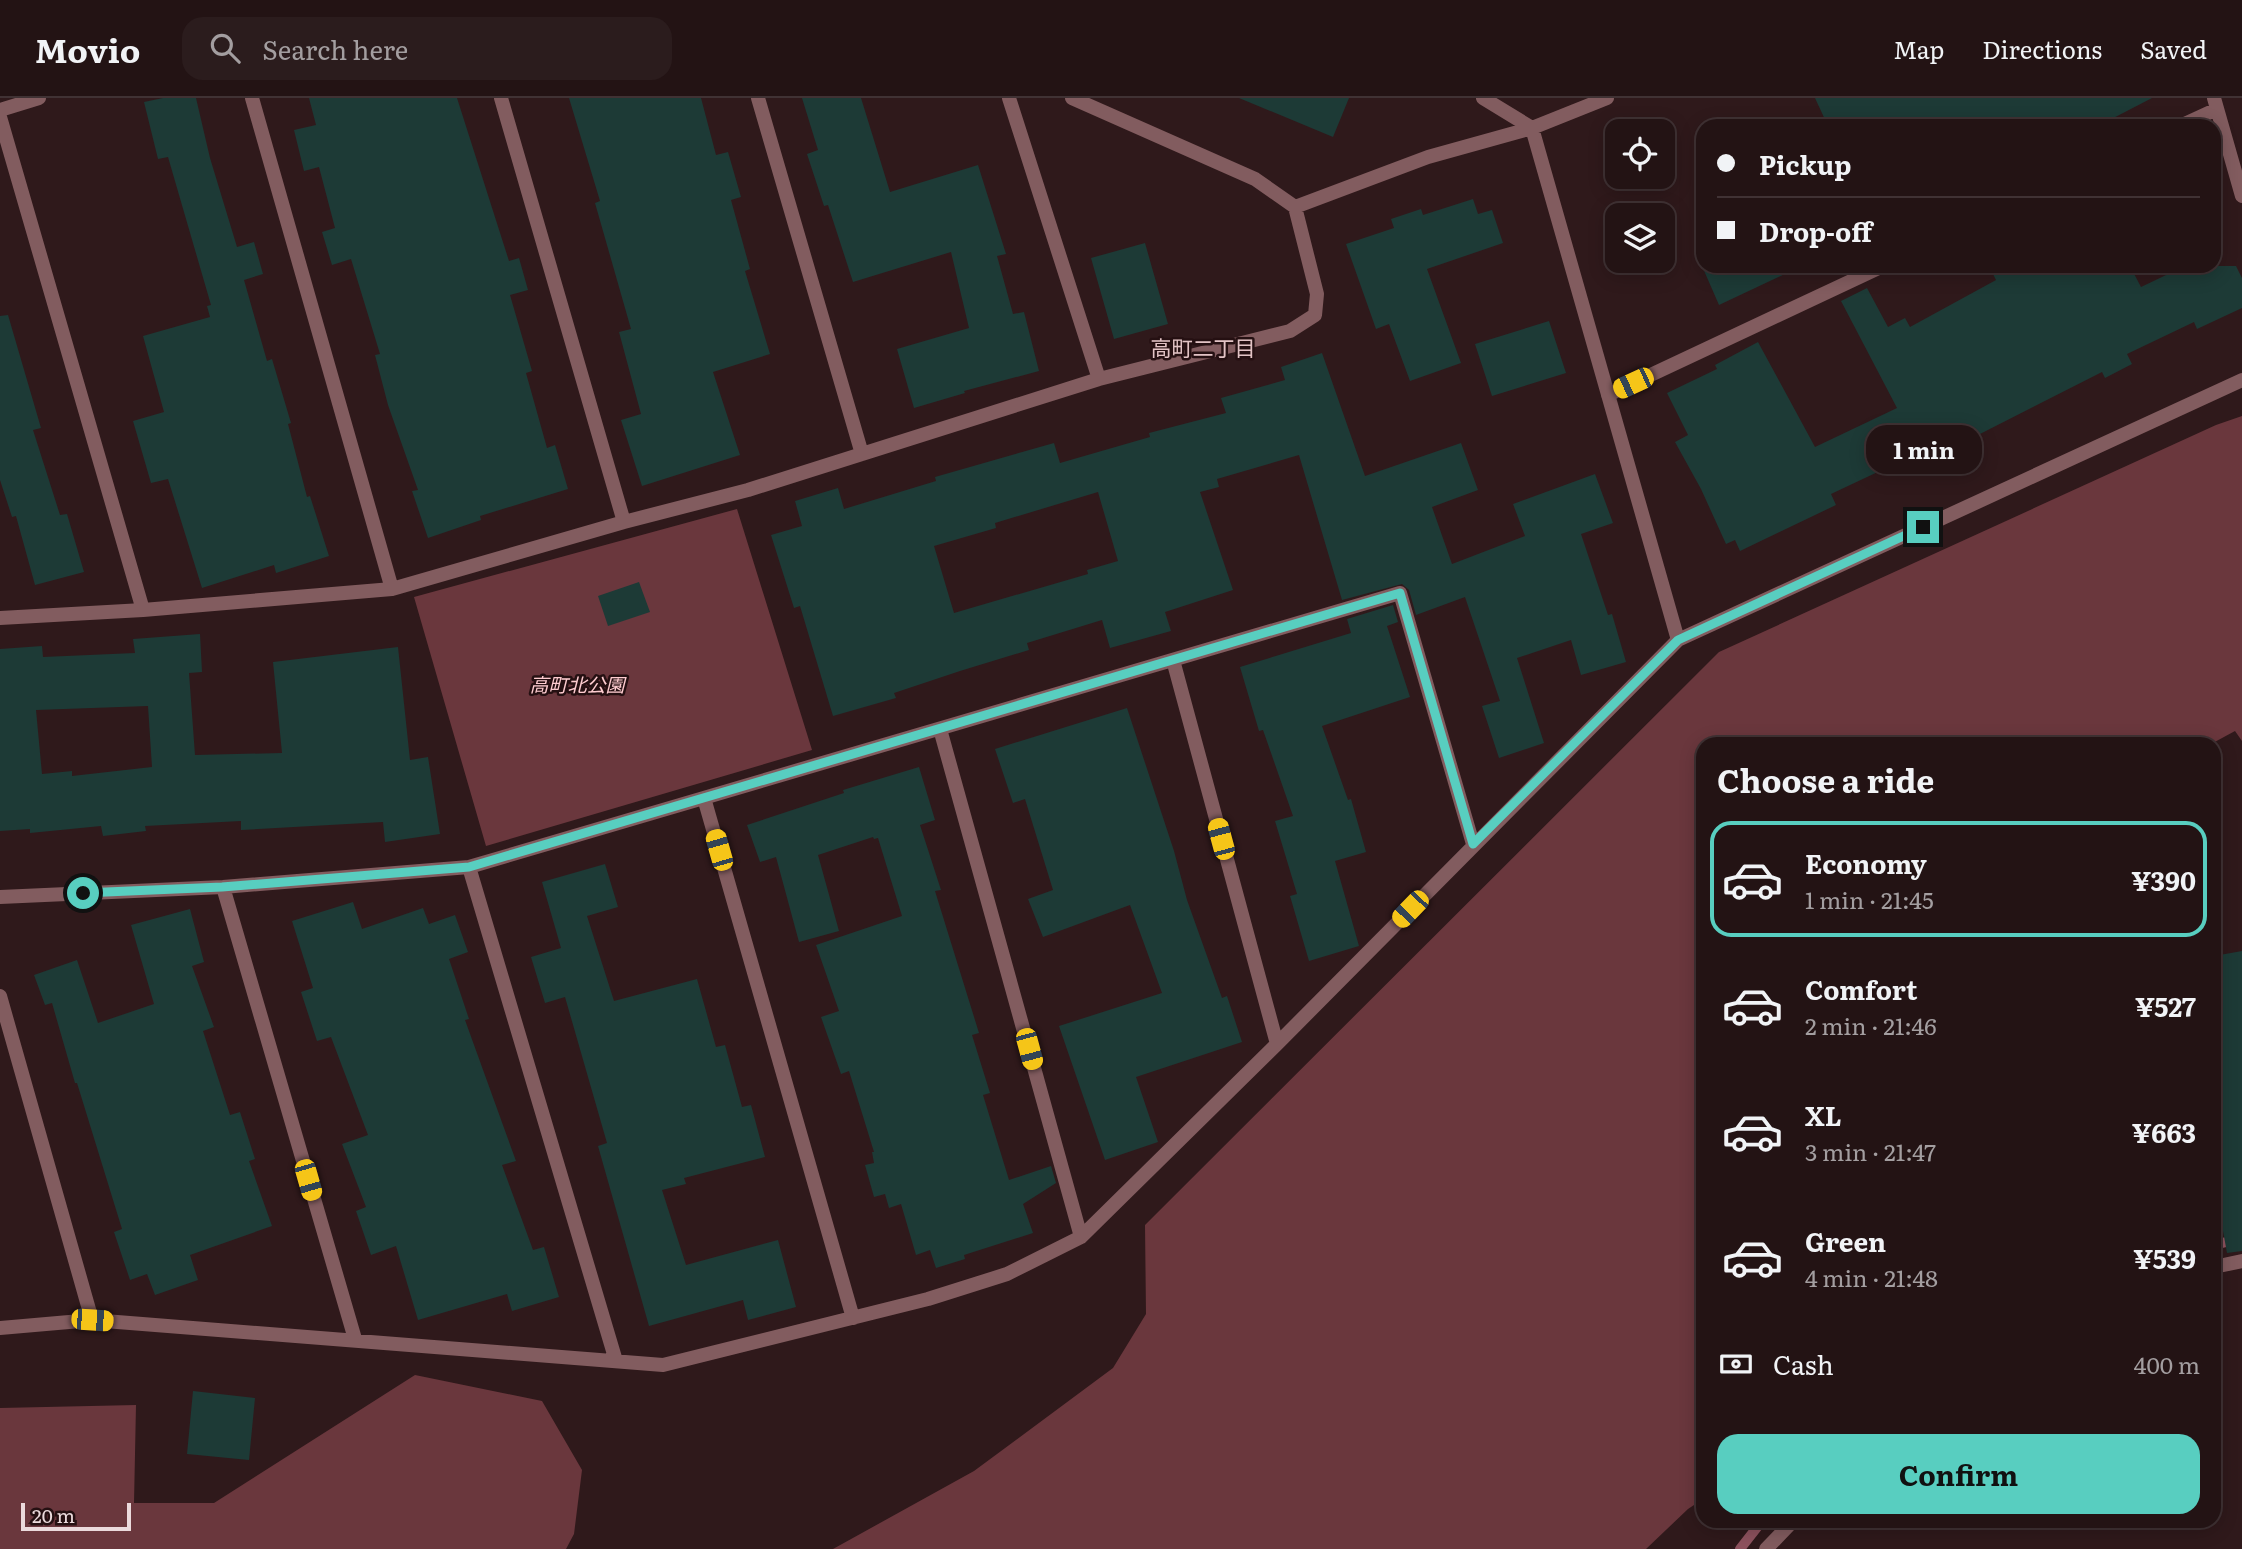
<!DOCTYPE html>
<html lang="en">
<head>
<meta charset="utf-8">
<style>
	:root { --surface:#231314; --page:#2b1c1d; --text:#f1f3f6; --muted:#a39ea0; --line:#403234; --accent:#58cec0 }
	body { margin:0; font-family:Literata,"Noto Sans JP",serif; background:var(--page); color:var(--text); height:100vh; display:flex; flex-direction:column; font-size:26px; white-space:nowrap }
	* { box-sizing:border-box; margin:0 }
	p { font-size:23px; color:var(--muted) }
	.icon { flex:none; width:38px; height:38px; fill:none; stroke:currentColor; stroke-width:2; stroke-linecap:round; stroke-linejoin:round }
	.map { position:relative; flex:1; overflow:hidden }
	.sheet { position:absolute; left:1696px; top:639px; width:525px; height:791px; display:flex; flex-direction:column; background:var(--surface); border-radius:21px; box-shadow:0 4px 18px #0003,0 0 0 2px var(--line) }
	.sheet>* { flex:none }
	.top-card { position:absolute; left:1696px; top:21px; width:525px; height:154px; border-radius:21px; box-shadow:0 4px 18px #0003,0 0 0 2px var(--line); display:grid; align-content:center; height:154px; padding:0 21px; background:var(--surface) }
	.tools { position:absolute; left:1605px; top:21px; display:grid; gap:14px }
	.tools a { display:grid; place-items:center; width:70px; height:70px; border-radius:14px; background:var(--surface); box-shadow:0 4px 18px #0003,0 0 0 2px var(--line); font-size:35px }
	.scale { position:absolute; left:21px; bottom:18px; width:110px; box-sizing:border-box; padding-left:7px; border:4px solid #ebdadc; border-top:0; font-size:19px; line-height:24px; white-space:nowrap; color:#ebdadc; -webkit-text-stroke:5px #251012; paint-order:stroke }
	.end { position:absolute; width:32px; height:32px; margin:-16px; border:9px solid #58cec0; background:#111; box-shadow:0 0 0 4px #111 }
	.from { border-radius:50% }
	.bubble { position:absolute; height:49px; border-radius:21px; background:var(--surface); box-shadow:0 4px 18px #0003,0 0 0 2px var(--line); font-size:23px; font-weight:700; line-height:49px; text-align:center }
	.car { position:absolute; width:21px; height:42px; margin:-21px -10px; border-radius:9px; box-shadow:0 0 5px 2px #0007; background:linear-gradient(#f5c518 24%,#345 0 40%,#f5c518 0 76%,#345 0 86%,#f5c518 0) }
	.top-card b { display:flex; align-items:center; gap:24px; height:66px; font-size:26px }
	.top-card b+b { border-top:2px solid var(--line) }
	.top-card i { width:18px; height:18px; background:var(--text) }
	ul { padding:0; list-style:none }
	li { display:flex; align-items:center; gap:21px; height:116px; margin:0 14px 10px; padding:0 7px; border:4px solid transparent; border-radius:21px }
	li div { flex:1 }
	li b { display:block; font-size:26px }
	li em { font-style:normal; font-weight:700 }
	li.on { border-color:var(--accent) }
	li>.icon { width:63px; height:63px; stroke-width:1.5 }
	h2 { padding:0 21px; font-size:32px; line-height:84px }
	.pay { display:flex; align-items:center; gap:18px; height:77px; padding:0 21px; font-size:26px }
	.pay p { margin-inline-start:auto }
	.cta { display:flex; gap:14px; margin-top:auto; padding:14px 21px }
	.cta a { flex:1; height:80px; border-radius:21px; background:var(--accent); color:#111; font-size:28px; font-weight:700; line-height:80px; text-align:center }
	header { display:flex; align-items:center; gap:42px; box-sizing:border-box; height:98px; padding:0 35px; background:var(--surface); border-bottom:2px solid var(--line) }
	header strong { font-size:33px }
	nav { display:flex; gap:38px; margin-inline-start:auto; font-size:24px }
	.search { width:490px; height:63px; background:var(--page); display:flex; align-items:center; gap:18px; box-sizing:border-box; padding:0 24px; border-radius:21px; color:var(--muted); font-size:26px }
	.map>svg:first-child { display:block }
</style>
</head>
<body>
<header>
<strong>Movio</strong>
<div class="search"><svg class="icon" aria-label="search" viewBox="0 0 24 24"><circle cx="10" cy="10" r="6"/><path d="M15 15l6 6"/></svg>Search here</div>
<nav><a>Map</a><a>Directions</a><a>Saved</a></nav>
</header>
<div class="map">
<svg width="2242" height="1451" viewBox="0 0 2242 1451">
	<rect width="100%" height="100%" fill="#2f191b"/>
	<path fill="#6a373d" d="M 2242,318 L 2242,643 L 2235,633 L 2211,646 L 1703,646 L 1703,1401 L 1688,1411 L 1646,1451 L 833,1451 L 974,1373 L 1113,1270 L 1146,1216 L 1145,1127 L 1719,554 L 2216,327 Z
		M 737,411 L 812,652 L 486,748 L 414,499 Z
		M 415,1277 L 542,1303 L 582,1372 L 574,1436 L 566,1451 L 0,1451 L 0,1310 L 136,1307 L 134,1405 L 214,1405 Z"/>
	<g fill="none" stroke-linecap="round" stroke-linejoin="round">
		<path stroke="#8e525e" stroke-width="10" d="M 2214,1147 L 2242,1140
			M 1740,1451 L 1762,1423"/>
	</g>
	<path fill="#1d3a36" fill-rule="evenodd" d="M 163,0 L 196,0 L 210,60 L 237,149 L 254,144 L 263,176 L 244,182 L 267,263 L 272,261 L 291,325 L 288,326 L 307,399 L 310,398 L 329,458 L 276,475 L 274,467 L 202,490 L 168,381 L 151,385 L 133,323 L 164,314 L 143,238 L 210,219 L 207,208 L 211,207 L 168,59 L 158,61 L 144,4 Z
		M 309,0 L 457,0 L 509,163 L 519,160 L 528,192 L 510,197 L 532,273 L 526,275 L 547,350 L 555,347 L 568,391 L 480,418 L 481,422 L 428,440 L 412,393 L 418,392 L 388,307 L 375,257 L 380,256 L 351,161 L 332,167 L 322,134 L 335,130 L 319,69 L 304,73 L 294,32 L 316,27 Z
		M 569,0 L 701,0 L 716,57 L 728,54 L 741,99 L 731,102 L 750,171 L 745,173 L 770,256 L 713,274 L 740,357 L 642,388 L 621,322 L 641,316 L 619,234 L 631,231 L 595,105 L 600,103 Z
		M 802,0 L 861,0 L 890,94 L 978,67 L 1006,156 L 997,158 L 1013,216 L 1024,214 L 1039,273 L 964,293 L 965,295 L 914,310 L 897,251 L 969,230 L 951,154 L 853,184 L 828,107 L 824,108 L 807,56 L 818,52 Z
		M 1239,0 L 1349,0 L 1333,39 Z
		M 1815,0 L 2152,0 L 2098,28 L 1828,28 Z
		M 1473,101 L 1478,116 L 1492,112 L 1503,145 L 1427,171 L 1461,265 L 1410,283 L 1389,226 L 1376,231 L 1346,146 L 1394,130 L 1391,121 L 1421,111 L 1423,117 Z
		M 1145,145 L 1168,226 L 1114,241 L 1091,160 Z
		M 1702,168 L 1802,168 L 1719,207 Z
		M 1989,168 L 2130,168 L 2141,189 L 2185,168 L 2236,168 L 2242,180 L 2242,210 L 2197,231 L 2194,224 L 2127,256 L 2132,266 L 2105,280 L 2102,274 L 1923,365 L 1918,355 L 1831,396 L 1836,407 L 1740,453 L 1735,442 L 1726,446 L 1701,391 L 1675,344 L 1688,337 L 1667,295 L 1717,271 L 1715,267 L 1758,244 L 1815,349 L 1897,310 L 1841,203 L 1867,190 L 1888,229 L 1905,220 L 1910,229 L 1996,182 Z
		M 8,217 L 41,330 L 33,332 L 60,417 L 67,416 L 84,474 L 35,487 L 16,418 L 12,419 L 0,382 L 0,218 Z
		M 1549,223 L 1566,275 L 1492,298 L 1475,246 Z
		M 1322,255 L 1365,378 L 1461,345 L 1478,392 L 1432,409 L 1452,466 L 1525,438 L 1513,406 L 1595,376 L 1613,425 L 1581,436 L 1608,517 L 1612,516 L 1626,564 L 1581,577 L 1571,542 L 1517,560 L 1544,645 L 1499,660 L 1482,608 L 1500,603 L 1465,499 L 1416,517 L 1409,492 L 1402,486 L 1342,502 L 1299,357 L 1217,381 L 1219,389 L 1200,394 L 1233,492 L 1165,514 L 1171,533 L 1110,550 L 1102,522 L 1027,545 L 1029,552 L 960,573 L 894,595 L 896,600 L 833,618 L 800,508 L 794,510 L 771,437 L 802,428 L 795,403 L 838,390 L 844,411 L 936,383 L 935,379 L 1054,345 L 1060,365 L 1150,339 L 1149,335 L 1226,315 L 1221,300 L 1285,282 L 1281,269 ZM 1098,394 L 1118,463 L 1087,472 L 1088,476 L 954,515 L 934,448 L 996,430 L 995,425 Z
		M 639,484 L 650,514 L 608,528 L 598,498 Z
		M 1393,507 L 1398,524 L 1387,528 L 1410,599 L 1322,628 L 1348,702 L 1351,701 L 1366,754 L 1335,763 L 1359,848 L 1309,863 L 1290,798 L 1297,796 L 1275,723 L 1293,718 L 1263,632 L 1259,633 L 1240,569 L 1351,535 L 1347,521 Z
		M 200,536 L 202,574 L 189,575 L 195,657 L 282,655 L 273,564 L 398,549 L 410,662 L 428,659 L 440,736 L 385,744 L 383,724 L 241,732 L 241,723 L 145,728 L 146,733 L 103,738 L 101,728 L 30,735 L 30,731 L 0,733 L 0,551 L 42,548 L 43,559 L 135,555 L 133,541 ZM 148,608 L 152,669 L 72,678 L 72,673 L 42,676 L 36,612 Z
		M 1127,610 L 1174,753 L 1187,802 L 1222,900 L 1227,898 L 1242,944 L 1136,979 L 1158,1044 L 1105,1062 L 1059,928 L 1162,895 L 1130,807 L 1043,839 L 1028,801 L 1053,792 L 1025,701 L 1013,705 L 995,651 Z
		M 919,669 L 935,722 L 920,727 L 941,792 L 935,793 L 979,935 L 972,937 L 990,995 L 983,997 L 1009,1082 L 1051,1068 L 1056,1085 L 1023,1106 L 1033,1135 L 964,1157 L 965,1161 L 936,1170 L 930,1152 L 916,1157 L 901,1106 L 889,1110 L 885,1096 L 874,1099 L 865,1067 L 874,1065 L 872,1054 L 874,1054 L 849,973 L 841,976 L 821,919 L 839,913 L 816,847 L 902,818 L 878,740 L 874,741 L 873,739 L 818,757 L 839,833 L 799,844 L 776,759 L 760,764 L 747,727 L 844,695 L 843,692 Z
		M 605,766 L 618,809 L 587,818 L 614,903 L 697,881 L 716,949 L 725,947 L 742,1009 L 751,1007 L 765,1059 L 684,1080 L 686,1086 L 662,1092 L 686,1167 L 778,1142 L 796,1209 L 748,1222 L 743,1202 L 649,1228 L 598,1048 L 607,1045 L 565,899 L 545,905 L 531,859 L 561,850 L 542,784 Z
		M 353,804 L 362,831 L 423,810 L 429,826 L 455,817 L 468,854 L 449,861 L 469,921 L 465,922 L 516,1063 L 502,1067 L 533,1152 L 544,1149 L 559,1199 L 512,1213 L 507,1196 L 418,1222 L 396,1148 L 371,1157 L 356,1113 L 366,1109 L 342,1046 L 368,1037 L 331,939 L 317,943 L 301,894 L 313,890 L 292,823 Z
		M 190,811 L 204,864 L 192,868 L 214,929 L 203,933 L 230,1017 L 240,1014 L 255,1061 L 249,1063 L 272,1128 L 190,1157 L 198,1182 L 155,1197 L 147,1176 L 130,1182 L 114,1134 L 122,1131 L 77,985 L 75,985 L 52,905 L 45,907 L 34,877 L 77,862 L 98,925 L 154,906 L 131,827 Z
		M 2242,853 L 2242,1153 L 2227,1155 L 2214,1083 L 2214,858 Z
		M 193,1293 L 255,1300 L 249,1362 L 187,1356 Z"/>
	<g fill="none" stroke-linecap="round" stroke-linejoin="round">
		<path stroke="#825c5f" stroke-width="14" d="M 2214,1169 L 2242,1163
			M 1766,1451 L 1793,1423"/>
		<path stroke="#825c5f" stroke-width="14" d="M 252,0 L 392,491
			M 501,0 L 624,424
			M 758,0 L 862,356
			M 1009,0 L 1099,281
			M 1483,0 L 1532,30 L 1607,0
			M 2214,0 L 2242,98
			M 0,12 L 39,0
			M 0,19 L 143,512
			M 2180,28 L 2217,11
			M 1295,109 L 1428,59 L 1532,30 L 1678,542
			M 1608,297 L 1883,168
			M 0,520 L 143,512 L 392,491 L 624,424 L 748,392 L 1099,281 L 1290,233 L 1315,217 L 1317,196 L 1295,109 L 1255,81 L 1072,0
			M 1173,562 L 1277,946
			M 940,631 L 1081,1139
			M 704,700 L 853,1220
			M 469,769 L 616,1263
			M 223,789 L 355,1241
			M 0,799 L 223,789 L 469,769 L 1400,495 L 1473,746
			M 0,898 L 92,1222
			M 0,1230 L 92,1222 L 663,1267 L 928,1201 L 1007,1176 L 1081,1139 L 1277,946 L 1678,542 L 2242,282"/>
	</g>
	<g fill="none" stroke-linecap="round" stroke-linejoin="round">
		<path stroke="#58cec0" stroke-width="9" d="M 83,795 L 222,789 L 469,769 L 1400,495 L 1473,746 L 1678,542 L 1923,429"/>
	</g>
	<g text-anchor="middle" stroke-width="5" stroke-linejoin="round" paint-order="stroke">
		<g font-size="19" font-style="italic" fill="#feccd0" stroke="#251012">
			<text x="577" y="594">高町北公園</text>
		</g>
		<g font-size="21" fill="#e2c3c5" stroke="#251012">
			<text x="1203" y="258">高町二丁目</text>
		</g>
	</g>
</svg>
<div class="tools">
<a><svg class="icon" aria-label="locate" viewBox="0 0 24 24"><circle cx="12" cy="12" r="6"/><path d="M12 2v4M12 18v4M2 12h4M18 12h4"/></svg></a>
<a><svg class="icon" aria-label="layers" viewBox="0 0 24 24"><path d="M12 4l9 5-9 5-9-5zM3 14l9 5 9-5"/></svg></a>
</div>
<div class="scale">20 m</div>
<i class="end from" style="left:83px;top:795px"></i>
<i class="end" style="left:1923px;top:429px"></i>
<div class="bubble" style="left:1866px;top:327px;width:116px">1 min</div>
<i class="car" style="left:1633px;top:285px;rotate:245deg"></i>
<i class="car" style="left:1221px;top:741px;rotate:345deg"></i>
<i class="car" style="left:719px;top:752px;rotate:344deg"></i>
<i class="car" style="left:1410px;top:811px;rotate:224deg"></i>
<i class="car" style="left:1029px;top:951px;rotate:165deg"></i>
<i class="car" style="left:308px;top:1082px;rotate:164deg"></i>
<i class="car" style="left:92px;top:1222px;rotate:94deg"></i>
<div class="top-card">
<b><i class="from"></i>Pickup</b>
<b><i></i>Drop-off</b>
</div>
<section class="sheet">
<h2>Choose a ride</h2>
<ul>
<li class="on"><svg class="icon" aria-label="car" viewBox="0 0 24 24"><path d="M5 17H2v-5l4-1 3-4h7l3 4 3 1v5h-3M9 17h6M6 11h13"/><circle cx="7" cy="17" r="2"/><circle cx="17" cy="17" r="2"/></svg><div><b>Economy</b><p>1 min · 21:45</p></div><em>¥390</em></li>
<li><svg class="icon" aria-label="car" viewBox="0 0 24 24"><path d="M5 17H2v-5l4-1 3-4h7l3 4 3 1v5h-3M9 17h6M6 11h13"/><circle cx="7" cy="17" r="2"/><circle cx="17" cy="17" r="2"/></svg><div><b>Comfort</b><p>2 min · 21:46</p></div><em>¥527</em></li>
<li><svg class="icon" aria-label="car" viewBox="0 0 24 24"><path d="M5 17H2v-5l4-1 3-4h7l3 4 3 1v5h-3M9 17h6M6 11h13"/><circle cx="7" cy="17" r="2"/><circle cx="17" cy="17" r="2"/></svg><div><b>XL</b><p>3 min · 21:47</p></div><em>¥663</em></li>
<li><svg class="icon" aria-label="car" viewBox="0 0 24 24"><path d="M5 17H2v-5l4-1 3-4h7l3 4 3 1v5h-3M9 17h6M6 11h13"/><circle cx="7" cy="17" r="2"/><circle cx="17" cy="17" r="2"/></svg><div><b>Green</b><p>4 min · 21:48</p></div><em>¥539</em></li>
</ul>
<div class="pay"><svg class="icon" aria-label="cash" viewBox="0 0 24 24"><path d="M3 7h18v10H3z"/><circle cx="12" cy="12" r="2"/></svg>Cash<p>400 m</p></div>
<div class="cta"><a>Confirm</a></div>
</section>
</div>
</body>
</html>
